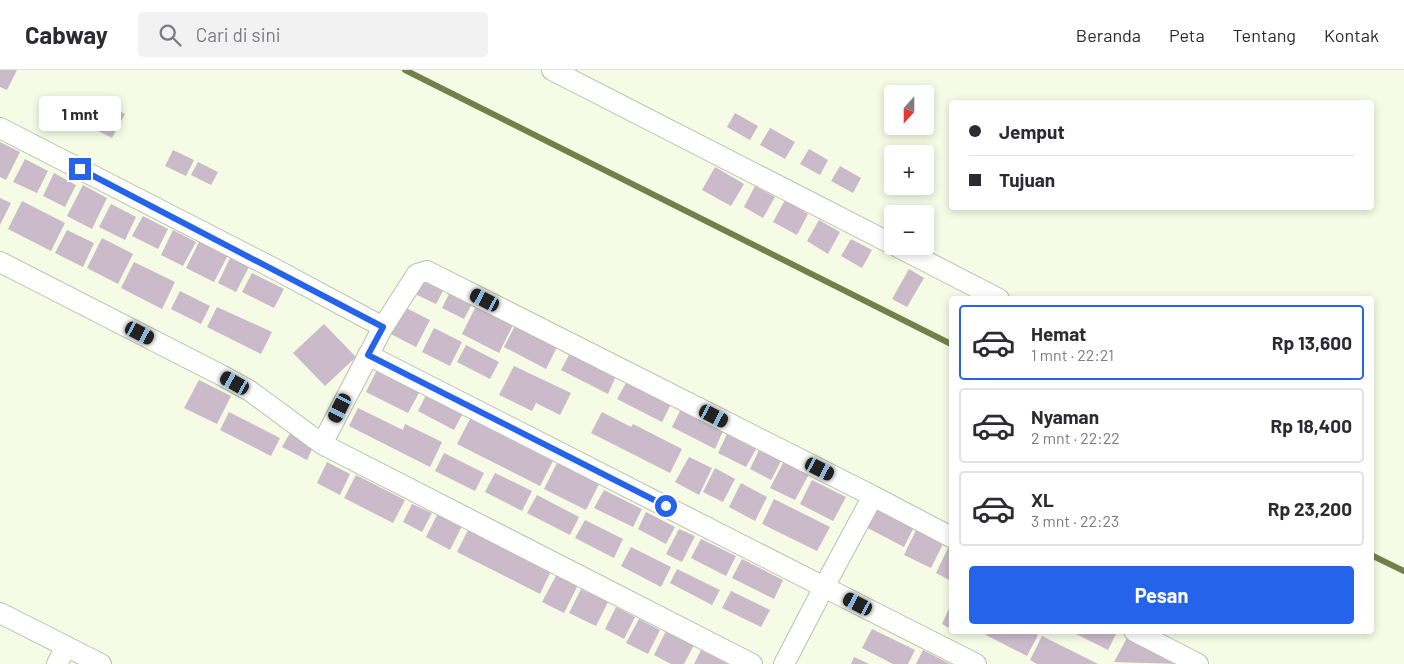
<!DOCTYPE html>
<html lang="id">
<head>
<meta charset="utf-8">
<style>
	:root { --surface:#fff; --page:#f2f2f3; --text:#2b2b33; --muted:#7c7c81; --line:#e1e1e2; --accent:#2563eb }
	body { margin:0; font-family:Barlow,sans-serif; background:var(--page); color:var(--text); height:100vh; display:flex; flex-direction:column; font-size:19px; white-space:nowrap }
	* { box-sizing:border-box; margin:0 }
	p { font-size:16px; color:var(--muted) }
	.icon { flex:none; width:28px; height:28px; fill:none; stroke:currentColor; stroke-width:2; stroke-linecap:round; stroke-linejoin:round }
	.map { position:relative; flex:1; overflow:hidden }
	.panel { position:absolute; left:949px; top:226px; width:425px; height:338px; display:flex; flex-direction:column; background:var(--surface); border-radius:5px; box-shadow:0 2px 8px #0003 }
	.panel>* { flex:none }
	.top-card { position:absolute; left:949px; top:30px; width:425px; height:110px; border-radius:5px; box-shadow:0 2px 8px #0003; display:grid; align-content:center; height:110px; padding:0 20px; background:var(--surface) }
	.needle { width:32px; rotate:201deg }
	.buttons { position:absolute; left:884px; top:15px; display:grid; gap:10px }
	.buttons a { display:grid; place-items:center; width:50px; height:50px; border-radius:5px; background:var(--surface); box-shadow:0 2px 8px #0003; font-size:25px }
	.end { position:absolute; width:22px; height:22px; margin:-11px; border:6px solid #2563eb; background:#fff; box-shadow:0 0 0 2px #fff }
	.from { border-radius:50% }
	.bubble { position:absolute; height:35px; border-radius:5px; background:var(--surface); box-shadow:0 2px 8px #0003; font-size:16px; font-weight:700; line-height:35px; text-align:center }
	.car { position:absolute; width:15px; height:30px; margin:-15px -8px; border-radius:6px; box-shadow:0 0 4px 1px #0007; background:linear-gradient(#222 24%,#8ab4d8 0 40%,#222 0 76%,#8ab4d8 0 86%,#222 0) }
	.top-card b { display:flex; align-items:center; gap:18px; height:48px; font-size:19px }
	.top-card b+b { border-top:1px solid var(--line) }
	.top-card i { width:12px; height:12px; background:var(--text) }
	ul { padding:9px 0 0; list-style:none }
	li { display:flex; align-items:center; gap:15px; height:75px; margin:0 10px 8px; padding:0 10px; border:2px solid var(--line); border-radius:5px }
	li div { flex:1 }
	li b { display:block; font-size:19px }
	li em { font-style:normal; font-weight:700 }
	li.on { border-color:var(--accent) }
	li>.icon { width:45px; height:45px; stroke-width:1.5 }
	.primary-button { display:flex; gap:10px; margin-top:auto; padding:10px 20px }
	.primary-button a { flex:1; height:58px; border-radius:5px; background:var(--accent); color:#fff; font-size:20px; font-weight:700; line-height:58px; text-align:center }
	header { display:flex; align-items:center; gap:30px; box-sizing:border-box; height:70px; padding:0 25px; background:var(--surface); border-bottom:1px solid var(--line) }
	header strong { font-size:24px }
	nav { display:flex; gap:28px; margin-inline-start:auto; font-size:18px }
	.search { width:350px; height:45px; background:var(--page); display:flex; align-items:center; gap:12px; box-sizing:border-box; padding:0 18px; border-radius:5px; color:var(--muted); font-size:19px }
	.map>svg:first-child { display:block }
</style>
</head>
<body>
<header>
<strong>Cabway</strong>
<div class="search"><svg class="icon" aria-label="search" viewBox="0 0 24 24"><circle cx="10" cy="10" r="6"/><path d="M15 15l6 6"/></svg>Cari di sini</div>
<nav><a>Beranda</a><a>Peta</a><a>Tentang</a><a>Kontak</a></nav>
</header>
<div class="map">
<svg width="1404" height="594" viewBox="0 0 1404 594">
	<rect width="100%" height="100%" fill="#f5fbe5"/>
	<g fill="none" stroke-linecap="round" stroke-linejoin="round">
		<path stroke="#74804a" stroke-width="6" d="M 405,0 L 951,274
			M 1371,485 L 1404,501"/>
	</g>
	<path fill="#cabaca" d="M 0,0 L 17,0 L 7,20 L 0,17 Z
		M 95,28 L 125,44 L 112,68 L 82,53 Z
		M 735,43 L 758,56 L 750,70 L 727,57 Z
		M 770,58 L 795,72 L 785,89 L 760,75 Z
		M 0,72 L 20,82 L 6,110 L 0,107 Z
		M 809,79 L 828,90 L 820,105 L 800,94 Z
		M 173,80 L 194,90 L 186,106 L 165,96 Z
		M 25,89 L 48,101 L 37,123 L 13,112 Z
		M 198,92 L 218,102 L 211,115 L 191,105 Z
		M 840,96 L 861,108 L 853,123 L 831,111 Z
		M 715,97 L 744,114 L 731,136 L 702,120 Z
		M 54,103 L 76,115 L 65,137 L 43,126 Z
		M 83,115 L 107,128 L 92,159 L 67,146 Z
		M 755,116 L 775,127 L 763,148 L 744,137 Z
		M 0,128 L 11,133 L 0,155 Z
		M 785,130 L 808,144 L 797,165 L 773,152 Z
		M 22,131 L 65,153 L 51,181 L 8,159 Z
		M 111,134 L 136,147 L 125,170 L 99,157 Z
		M 143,146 L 168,159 L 158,179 L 132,166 Z
		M 819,150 L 840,162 L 828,184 L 807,171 Z
		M 67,160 L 94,173 L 83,197 L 55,183 Z
		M 173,160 L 196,172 L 183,196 L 161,185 Z
		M 102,168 L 133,184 L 118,214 L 87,198 Z
		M 851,169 L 872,180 L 862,198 L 841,186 Z
		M 200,170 L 228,185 L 214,212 L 186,198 Z
		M 230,188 L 249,197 L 236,222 L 218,213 Z
		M 134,192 L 175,212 L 162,239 L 121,218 Z
		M 909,199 L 924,208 L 907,237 L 892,229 Z
		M 252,203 L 284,219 L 274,238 L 242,222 Z
		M 422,205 L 445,217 L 436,234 L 413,223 Z
		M 451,220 L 473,232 L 464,249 L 442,238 Z
		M 180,221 L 210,236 L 201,254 L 171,239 Z
		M 477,234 L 514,253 L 499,283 L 462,264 Z
		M 402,236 L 430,250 L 416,277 L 389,263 Z
		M 217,237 L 272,262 L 261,284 L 207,257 Z
		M 517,252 L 559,273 L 546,299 L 504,277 Z
		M 324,254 L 356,287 L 325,316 L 293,283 Z
		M 434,258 L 462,272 L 450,296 L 422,282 Z
		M 466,275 L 499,292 L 490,309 L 457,292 Z
		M 570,283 L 616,306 L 608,324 L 561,300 Z
		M 514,296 L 571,323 L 560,345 L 536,333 L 532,341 L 499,325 Z
		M 377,300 L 420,321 L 408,343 L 366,322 Z
		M 199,310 L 231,326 L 217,354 L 184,338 Z
		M 627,311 L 671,334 L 662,352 L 617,329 Z
		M 427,323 L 464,341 L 454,360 L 418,341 Z
		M 358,338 L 403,360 L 405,354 L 442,372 L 430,397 L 349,356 Z
		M 681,339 L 723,361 L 715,379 L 672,357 Z
		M 229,342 L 280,368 L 271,386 L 220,360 Z
		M 602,342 L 631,357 L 633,354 L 682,379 L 670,403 L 591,363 Z
		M 470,349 L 553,391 L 540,416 L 457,374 Z
		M 290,363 L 314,375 L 307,390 L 282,377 Z
		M 727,364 L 756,379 L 746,397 L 718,383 Z
		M 759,380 L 781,391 L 771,410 L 750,399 Z
		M 444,383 L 484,403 L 475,421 L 435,401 Z
		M 689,387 L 712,398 L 699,425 L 675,412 Z
		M 784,391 L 809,404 L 795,430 L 770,418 Z
		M 327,392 L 350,404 L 340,425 L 317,413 Z
		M 557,393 L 599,414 L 586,440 L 544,419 Z
		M 715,398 L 735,409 L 723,432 L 703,422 Z
		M 495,403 L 532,421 L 522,441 L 485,422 Z
		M 356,405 L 405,430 L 393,453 L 344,428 Z
		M 812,410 L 846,427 L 833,451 L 800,434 Z
		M 741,413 L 767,427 L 755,451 L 729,437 Z
		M 604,420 L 642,439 L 633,457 L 594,438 Z
		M 537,425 L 579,447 L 570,465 L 527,443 Z
		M 774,429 L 830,457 L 817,481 L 762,454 Z
		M 871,433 L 915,455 L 904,477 L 860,454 Z
		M 412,434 L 432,443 L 422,462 L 403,452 Z
		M 646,442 L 675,457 L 666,474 L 638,459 Z
		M 438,443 L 462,456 L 450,480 L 426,467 Z
		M 585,450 L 623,469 L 614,488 L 575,468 Z
		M 918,456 L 945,470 L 931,498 L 904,485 Z
		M 469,458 L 553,497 L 540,524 L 457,482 Z
		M 679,459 L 695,466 L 682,492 L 666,484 Z
		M 701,469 L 736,486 L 726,506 L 691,488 Z
		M 949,476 L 951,477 L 951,511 L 936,503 Z
		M 631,477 L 671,497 L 661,517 L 621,496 Z
		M 742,489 L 783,510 L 774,529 L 732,508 Z
		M 677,499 L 720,520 L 712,535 L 670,513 Z
		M 557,504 L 578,515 L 564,543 L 542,532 Z
		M 581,519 L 608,532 L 596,556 L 569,543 Z
		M 731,521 L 770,540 L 761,557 L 722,538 Z
		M 951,534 L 951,559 L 942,554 Z
		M 616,537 L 635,547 L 624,569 L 605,559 Z
		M 639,549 L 660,560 L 648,584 L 626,573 Z
		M 872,559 L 915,580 L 908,594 L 893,594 L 862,578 Z
		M 666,561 L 694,575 L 684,594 L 671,594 L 654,585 Z
		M 988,561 L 1031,561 L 1038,565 L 1027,586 L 986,565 Z
		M 1070,561 L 1116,561 L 1117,562 L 1108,580 Z
		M 1042,566 L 1098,594 L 1037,594 L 1030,590 Z
		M 1127,568 L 1179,594 L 1114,592 Z
		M 701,580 L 728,594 L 694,594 Z
		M 923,580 L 950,594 L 916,594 Z
		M 854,587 L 869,594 L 851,594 Z"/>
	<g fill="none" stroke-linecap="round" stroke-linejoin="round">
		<defs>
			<path id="street" d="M 552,0 L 892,174
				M 0,58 L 273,198 L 383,257 L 322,374
				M 896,176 L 999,229
				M 0,192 L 221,305 L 250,321 L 322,374 L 752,594
				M 383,257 L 417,204 L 427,201 L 873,426
				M 368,285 L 824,517 L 873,426 L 951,467
				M 0,543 L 101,594
				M 1134,561 L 1198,594
				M 57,594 L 66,577
				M 784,594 L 824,517 L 976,594"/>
		</defs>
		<use href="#street" stroke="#bac0ab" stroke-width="22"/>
		<use href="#street" stroke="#fff" stroke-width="20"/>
	</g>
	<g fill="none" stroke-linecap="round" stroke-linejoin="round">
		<path stroke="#2563eb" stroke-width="6" d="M 80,99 L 383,257 L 368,285 L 666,436"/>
	</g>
</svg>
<div class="buttons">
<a><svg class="needle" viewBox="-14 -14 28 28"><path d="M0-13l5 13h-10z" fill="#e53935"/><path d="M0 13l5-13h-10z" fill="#7c7c81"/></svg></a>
<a>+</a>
<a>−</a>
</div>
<i class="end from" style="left:666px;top:436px"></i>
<i class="end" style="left:80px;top:99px"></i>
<div class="bubble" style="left:39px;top:26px;width:82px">1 mnt</div>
<i class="car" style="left:485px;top:230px;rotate:297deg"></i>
<i class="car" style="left:140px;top:263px;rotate:117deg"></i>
<i class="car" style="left:235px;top:313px;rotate:299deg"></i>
<i class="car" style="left:340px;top:338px;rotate:207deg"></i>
<i class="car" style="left:714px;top:346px;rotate:117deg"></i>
<i class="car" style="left:820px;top:399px;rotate:117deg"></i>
<i class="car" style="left:858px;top:534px;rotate:297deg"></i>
<div class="top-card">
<b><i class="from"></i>Jemput</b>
<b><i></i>Tujuan</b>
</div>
<section class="panel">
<ul>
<li class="on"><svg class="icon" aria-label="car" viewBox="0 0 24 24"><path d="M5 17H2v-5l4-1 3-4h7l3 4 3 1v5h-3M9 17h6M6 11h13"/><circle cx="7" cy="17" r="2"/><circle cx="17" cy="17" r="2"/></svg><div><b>Hemat</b><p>1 mnt · 22:21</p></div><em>Rp 13,600</em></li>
<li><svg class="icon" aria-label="car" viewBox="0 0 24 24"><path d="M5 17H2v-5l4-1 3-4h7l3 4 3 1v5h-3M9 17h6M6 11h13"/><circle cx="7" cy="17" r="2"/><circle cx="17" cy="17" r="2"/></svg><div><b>Nyaman</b><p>2 mnt · 22:22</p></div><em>Rp 18,400</em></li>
<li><svg class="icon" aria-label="car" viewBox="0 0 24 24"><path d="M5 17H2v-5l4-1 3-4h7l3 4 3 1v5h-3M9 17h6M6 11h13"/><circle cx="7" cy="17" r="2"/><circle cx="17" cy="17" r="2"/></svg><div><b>XL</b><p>3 mnt · 22:23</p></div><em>Rp 23,200</em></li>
</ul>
<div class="primary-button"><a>Pesan</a></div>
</section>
</div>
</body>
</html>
